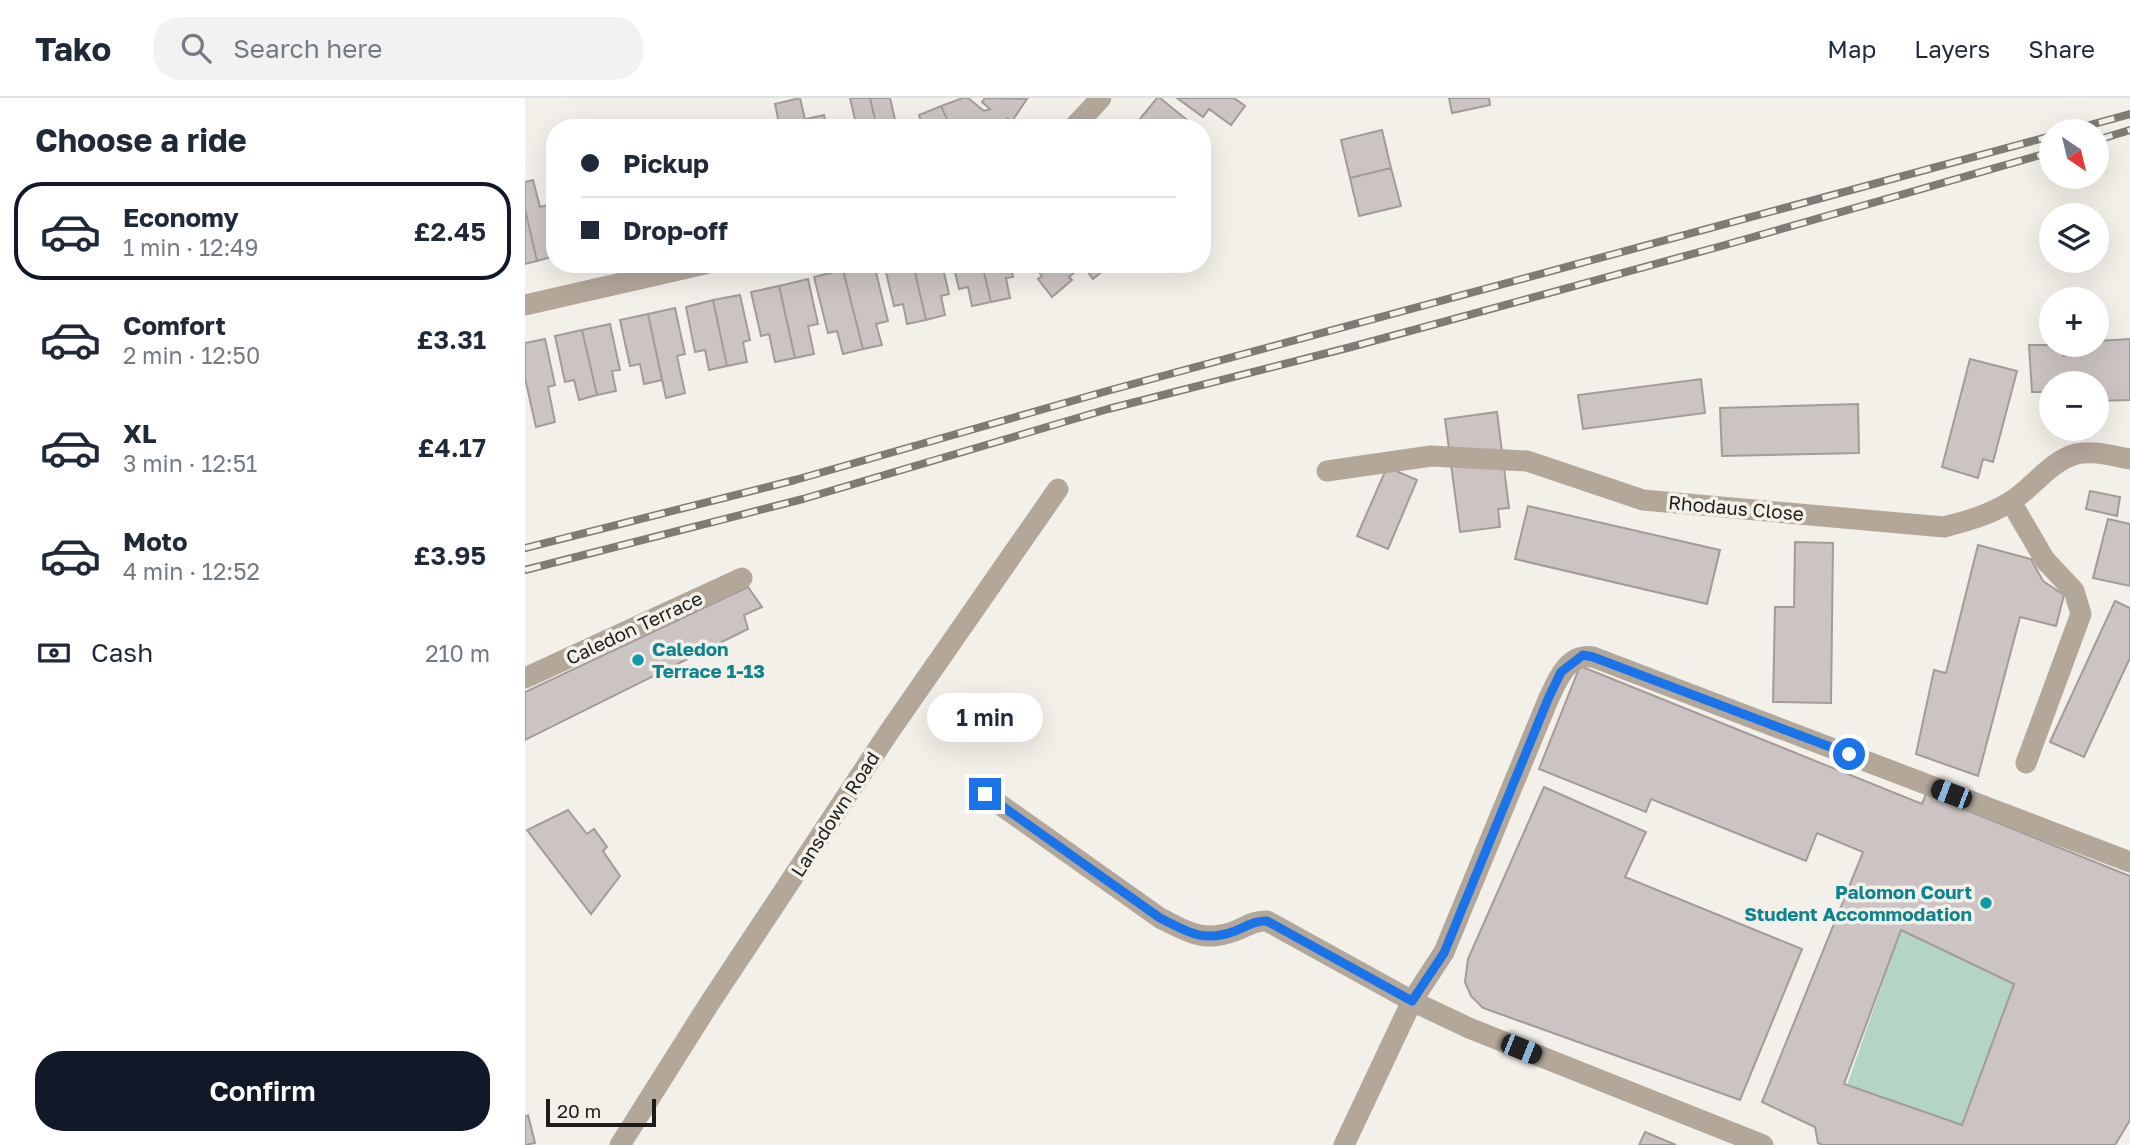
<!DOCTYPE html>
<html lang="en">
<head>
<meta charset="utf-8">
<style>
	:root { --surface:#fff; --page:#f2f2f3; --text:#1f2937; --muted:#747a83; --line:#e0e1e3; --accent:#111827 }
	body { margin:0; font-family:"Golos Text",sans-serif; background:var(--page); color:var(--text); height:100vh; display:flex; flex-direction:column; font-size:26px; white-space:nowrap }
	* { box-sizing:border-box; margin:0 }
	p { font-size:23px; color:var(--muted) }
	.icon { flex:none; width:38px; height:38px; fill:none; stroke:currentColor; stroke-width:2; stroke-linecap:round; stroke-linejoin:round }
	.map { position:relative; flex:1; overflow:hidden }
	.drawer { display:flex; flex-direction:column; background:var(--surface); width:525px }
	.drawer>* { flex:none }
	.top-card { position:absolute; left:21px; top:21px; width:665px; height:154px; border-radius:28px; box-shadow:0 7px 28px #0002; display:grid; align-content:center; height:154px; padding:0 35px; background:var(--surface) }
	.needle { width:46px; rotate:145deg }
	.buttons { position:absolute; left:1514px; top:21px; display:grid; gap:14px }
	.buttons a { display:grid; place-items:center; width:70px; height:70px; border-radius:50%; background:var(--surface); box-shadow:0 7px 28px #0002; font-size:35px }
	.scale { position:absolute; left:21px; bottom:18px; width:110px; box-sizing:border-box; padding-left:7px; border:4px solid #1d1c1a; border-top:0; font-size:19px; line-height:24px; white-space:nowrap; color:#1d1c1a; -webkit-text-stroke:5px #f3f0e9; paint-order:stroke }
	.end { position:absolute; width:32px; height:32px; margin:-16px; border:9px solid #1a73e8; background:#fff; box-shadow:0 0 0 4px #fff }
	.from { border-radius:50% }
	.bubble { position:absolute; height:49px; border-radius:24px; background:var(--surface); box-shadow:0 7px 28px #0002; font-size:23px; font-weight:600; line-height:49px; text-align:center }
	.car { position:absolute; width:21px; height:42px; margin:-21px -10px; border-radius:9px; box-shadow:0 0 5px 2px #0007; background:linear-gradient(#222 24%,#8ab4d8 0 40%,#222 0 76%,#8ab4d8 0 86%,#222 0) }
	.top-card b { display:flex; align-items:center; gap:24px; height:66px; font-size:26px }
	.top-card b+b { border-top:2px solid var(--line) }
	.top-card i { width:18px; height:18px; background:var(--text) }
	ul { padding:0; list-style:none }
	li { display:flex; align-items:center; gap:21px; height:98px; margin:0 14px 10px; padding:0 21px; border:4px solid transparent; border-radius:28px }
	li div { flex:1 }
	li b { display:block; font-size:26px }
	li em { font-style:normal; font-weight:600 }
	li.selected { border-color:var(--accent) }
	li>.icon { width:63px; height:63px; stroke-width:1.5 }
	h2 { padding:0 35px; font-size:32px; line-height:84px }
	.pay { display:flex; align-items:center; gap:18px; height:77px; padding:0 35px; font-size:26px }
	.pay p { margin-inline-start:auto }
	.primary-button { display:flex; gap:14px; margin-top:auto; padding:14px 35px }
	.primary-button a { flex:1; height:80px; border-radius:28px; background:var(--accent); color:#fff; font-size:28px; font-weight:600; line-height:80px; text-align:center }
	header { display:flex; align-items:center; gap:42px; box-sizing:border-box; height:98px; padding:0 35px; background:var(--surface); border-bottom:2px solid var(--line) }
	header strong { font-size:33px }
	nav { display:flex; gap:38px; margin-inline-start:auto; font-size:24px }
	.search { width:490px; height:63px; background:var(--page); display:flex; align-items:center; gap:18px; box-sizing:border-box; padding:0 24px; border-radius:28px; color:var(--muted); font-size:26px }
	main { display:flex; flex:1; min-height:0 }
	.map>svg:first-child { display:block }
</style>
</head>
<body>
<header>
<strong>Tako</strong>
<div class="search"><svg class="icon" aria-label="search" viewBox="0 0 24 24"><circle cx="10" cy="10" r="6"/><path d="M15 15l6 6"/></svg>Search here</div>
<nav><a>Map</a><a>Layers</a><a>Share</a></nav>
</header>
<main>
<section class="drawer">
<h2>Choose a ride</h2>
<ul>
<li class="selected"><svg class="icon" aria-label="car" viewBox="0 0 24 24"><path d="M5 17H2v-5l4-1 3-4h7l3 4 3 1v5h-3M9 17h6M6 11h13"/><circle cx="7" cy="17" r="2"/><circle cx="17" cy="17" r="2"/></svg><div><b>Economy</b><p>1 min · 12:49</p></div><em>£2.45</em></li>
<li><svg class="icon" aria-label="car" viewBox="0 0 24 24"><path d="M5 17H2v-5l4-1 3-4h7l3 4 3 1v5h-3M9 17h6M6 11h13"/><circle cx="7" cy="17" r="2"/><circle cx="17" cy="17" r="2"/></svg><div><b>Comfort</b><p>2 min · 12:50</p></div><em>£3.31</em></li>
<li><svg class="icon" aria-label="car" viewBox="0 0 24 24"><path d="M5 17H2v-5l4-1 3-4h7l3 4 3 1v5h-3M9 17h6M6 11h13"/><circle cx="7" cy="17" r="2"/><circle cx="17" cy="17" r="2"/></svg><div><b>XL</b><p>3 min · 12:51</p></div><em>£4.17</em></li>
<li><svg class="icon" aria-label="car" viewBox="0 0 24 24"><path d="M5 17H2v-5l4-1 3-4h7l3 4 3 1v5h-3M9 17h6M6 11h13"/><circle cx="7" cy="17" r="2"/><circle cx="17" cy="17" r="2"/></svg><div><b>Moto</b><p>4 min · 12:52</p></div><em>£3.95</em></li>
</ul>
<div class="pay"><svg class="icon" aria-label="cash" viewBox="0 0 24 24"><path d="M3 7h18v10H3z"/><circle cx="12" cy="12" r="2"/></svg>Cash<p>210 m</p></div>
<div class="primary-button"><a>Confirm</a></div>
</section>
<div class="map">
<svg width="1605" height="1047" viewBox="0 0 1605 1047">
	<rect width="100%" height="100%" fill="#f3f0e9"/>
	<path fill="#b4d5c4" d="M 1376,832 L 1489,886 L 1437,1027 L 1322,987 Z"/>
	<path fill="#ccc4c2" stroke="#a39b9a" stroke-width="2" fill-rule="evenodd" d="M 275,0 L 282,30 L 255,30 L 250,6 Z
		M 325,0 L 345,0 L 352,30 L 332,30 Z
		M 345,0 L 365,0 L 372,30 L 352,30 Z
		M 438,0 L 443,0 L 459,13 L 465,11 L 457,4 L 460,0 L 502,1 L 487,23 L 483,21 L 487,30 L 433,30 L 432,27 L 426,30 L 416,8 Z
		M 632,0 L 635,0 L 668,27 L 666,30 L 625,30 L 615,21 Z
		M 652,0 L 709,0 L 720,8 L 706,27 L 684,11 L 678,19 Z
		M 924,0 L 964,0 L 965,7 L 927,15 Z
		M 416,8 L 426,30 L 432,27 L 433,30 L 389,30 L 396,24 L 394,17 Z
		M 299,17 L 302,30 L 282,30 L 281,21 Z
		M 857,32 L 866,70 L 825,80 L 816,42 Z
		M 866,70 L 876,108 L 834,118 L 825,80 Z
		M 8,82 L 15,109 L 23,107 L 30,133 L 30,158 L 12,163 L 0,111 L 0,84 Z
		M 0,111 L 12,163 L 0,166 Z
		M 342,166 L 349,166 L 363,223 L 351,226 L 357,247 L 338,251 L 318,172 Z
		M 359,166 L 388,166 L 401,222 L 382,226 L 378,206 L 369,208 Z
		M 388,166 L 417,166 L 424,196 L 416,198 L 420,217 L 401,222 Z
		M 428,166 L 457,166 L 466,204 L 447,208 L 443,189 L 434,191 Z
		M 457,166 L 485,166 L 488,179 L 481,180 L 485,200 L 466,204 Z
		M 514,166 L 557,166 L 558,167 L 544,179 L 547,182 L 527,199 L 513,181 L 517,178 L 510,169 Z
		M 557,166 L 586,166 L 568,181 Z
		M 318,172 L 338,251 L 318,256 L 312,233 L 303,235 L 289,179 Z
		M 283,181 L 293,226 L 283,228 L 289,256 L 270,260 L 254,188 Z
		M 254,188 L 270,260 L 250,264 L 244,236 L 236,238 L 226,194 Z
		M 215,197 L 225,242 L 218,244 L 222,264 L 202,268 L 188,202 Z
		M 188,202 L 202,268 L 184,272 L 180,252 L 170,254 L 161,209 Z
		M 150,210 L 160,256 L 152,258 L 160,295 L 141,300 L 123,216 Z
		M 123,216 L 137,282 L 119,286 L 115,266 L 105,268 L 95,222 Z
		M 85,226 L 95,272 L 87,273 L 91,293 L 72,297 L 57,232 Z
		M 57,232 L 72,297 L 54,302 L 49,282 L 40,284 L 30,238 Z
		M 20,241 L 30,287 L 23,289 L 30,324 L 11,329 L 0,280 L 0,245 Z
		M 1605,241 L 1605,302 L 1572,303 L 1572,285 L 1526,285 L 1526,305 L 1524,305 L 1524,294 L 1507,294 L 1504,247 L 1536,247 L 1538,258 L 1548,257 L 1547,247 L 1572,247 L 1572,243 Z
		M 1445,261 L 1492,273 L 1468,364 L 1458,361 L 1453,380 L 1417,369 Z
		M 1176,281 L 1180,315 L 1058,331 L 1053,297 Z
		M 1333,306 L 1334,355 L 1197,358 L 1195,310 Z
		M 972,314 L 984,410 L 973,411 L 975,429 L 935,434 L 920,321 Z
		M 862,369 L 892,382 L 863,451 L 832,438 Z
		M 1565,393 L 1595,399 L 1592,418 L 1561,411 Z
		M 1003,408 L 1195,452 L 1182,506 L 990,461 Z
		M 1583,421 L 1605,426 L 1605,488 L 1568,480 Z
		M 1270,444 L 1308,445 L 1306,605 L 1248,604 L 1250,509 L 1269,509 Z
		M 1453,447 L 1506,461 L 1518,483 L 1539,497 L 1531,528 L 1495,519 L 1453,678 L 1391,656 L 1409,572 L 1421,575 Z
		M 223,489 L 237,509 L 219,517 L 223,531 L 0,642 L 0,594 Z
		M 1590,503 L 1605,510 L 1605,560 L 1559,659 L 1525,644 Z
		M 1055,568 L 1397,706 L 1401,696 L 1605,778 L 1605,1022 L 1590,1047 L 1298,1047 L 1293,1045 L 1290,1029 L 1237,1004 L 1338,754 L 1292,735 L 1281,763 L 1126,701 L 1121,714 L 1014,671 ZM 1376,832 L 1489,886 L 1437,1027 L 1319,986 Z
		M 1019,689 L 1121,734 L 1100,779 L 1277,851 L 1215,1002 L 958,910 L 946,898 L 940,884 L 943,861 Z
		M 43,712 L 62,736 L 69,731 L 82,749 L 78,753 L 95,778 L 66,816 L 2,732 Z
		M 3,1017 L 10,1045 L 0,1047 L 0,1019 Z
		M 1120,1034 L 1151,1047 L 1114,1047 Z"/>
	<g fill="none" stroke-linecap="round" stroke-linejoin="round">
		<path stroke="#b3a79a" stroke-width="21" d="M 548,30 L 576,0
			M 0,207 L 180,166
			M 802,373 L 906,358 L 1002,363 L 1118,402 L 1419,429 C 1442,423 1464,417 1485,404 C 1507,391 1525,363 1551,356 C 1568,352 1588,358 1605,361
			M 1486,404 L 1520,462 L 1549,493 L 1556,516 L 1501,665
			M 0,580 L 217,480
			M 460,696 L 635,820 C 663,834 678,845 710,833 C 723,828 728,823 742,823 L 887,903 L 919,854 L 1023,602 C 1032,583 1042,555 1068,559 L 1605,764
			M 95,1047 L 184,906 L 364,634 L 533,391
			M 819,1047 L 887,903 L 944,930 L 1238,1047"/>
		<defs>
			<path id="rail" d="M 1543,33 L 1605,16
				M 1572,42 L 1605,32
				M 0,450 L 270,382 L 582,293 L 1526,38
				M 0,472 L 278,401 L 583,311 L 826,249 L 1200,147 L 1526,54"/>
		</defs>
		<use href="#rail" stroke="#7d7b76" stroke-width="8"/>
		<use href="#rail" stroke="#f3f0e9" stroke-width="5" stroke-dasharray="16" stroke-linecap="butt"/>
	</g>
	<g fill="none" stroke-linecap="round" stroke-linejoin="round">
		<path stroke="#1a73e8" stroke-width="9" d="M 460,696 L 635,820 C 663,834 678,845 710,833 C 723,828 728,823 742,823 L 887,903 L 919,855 L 1023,601 L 1036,574 L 1058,557 L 1068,559 L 1324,656"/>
	</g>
	<g fill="#0f9aa8" stroke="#f3f0e9" stroke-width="2.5">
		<circle cx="113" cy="562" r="7"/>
		<circle cx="1461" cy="805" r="7"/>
	</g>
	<g text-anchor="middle" stroke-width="7" stroke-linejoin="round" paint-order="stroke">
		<g font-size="19" fill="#1d1c1a" stroke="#f3f0e9">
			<text transform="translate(1211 410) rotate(5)" y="7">Rhodaus Close</text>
			<text transform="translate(109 530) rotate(-25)" y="7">Caledon Terrace</text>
			<text transform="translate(310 716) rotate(-57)" y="7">Lansdown Road</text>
		</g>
		<g font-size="19" font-weight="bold" fill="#0d838f" stroke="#f3f0e9" text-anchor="start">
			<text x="127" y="558">Caledon<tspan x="127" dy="22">Terrace 1-13</tspan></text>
			<text x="1447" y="801" text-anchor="end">Palomon Court<tspan x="1447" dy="22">Student Accommodation</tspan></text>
		</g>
	</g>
</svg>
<div class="buttons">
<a><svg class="needle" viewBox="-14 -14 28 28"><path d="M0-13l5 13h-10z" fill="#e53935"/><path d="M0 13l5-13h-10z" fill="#747a83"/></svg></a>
<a><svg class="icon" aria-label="layers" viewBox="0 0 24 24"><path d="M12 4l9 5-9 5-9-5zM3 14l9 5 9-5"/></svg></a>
<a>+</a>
<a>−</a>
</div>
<div class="scale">20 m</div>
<i class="end from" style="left:1324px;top:656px"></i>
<i class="end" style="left:460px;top:696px"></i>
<div class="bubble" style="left:402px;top:595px;width:116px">1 min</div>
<i class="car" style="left:1426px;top:696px;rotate:291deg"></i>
<i class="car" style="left:996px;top:951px;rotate:112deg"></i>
<div class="top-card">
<b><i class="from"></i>Pickup</b>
<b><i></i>Drop-off</b>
</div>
</div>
</main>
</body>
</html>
